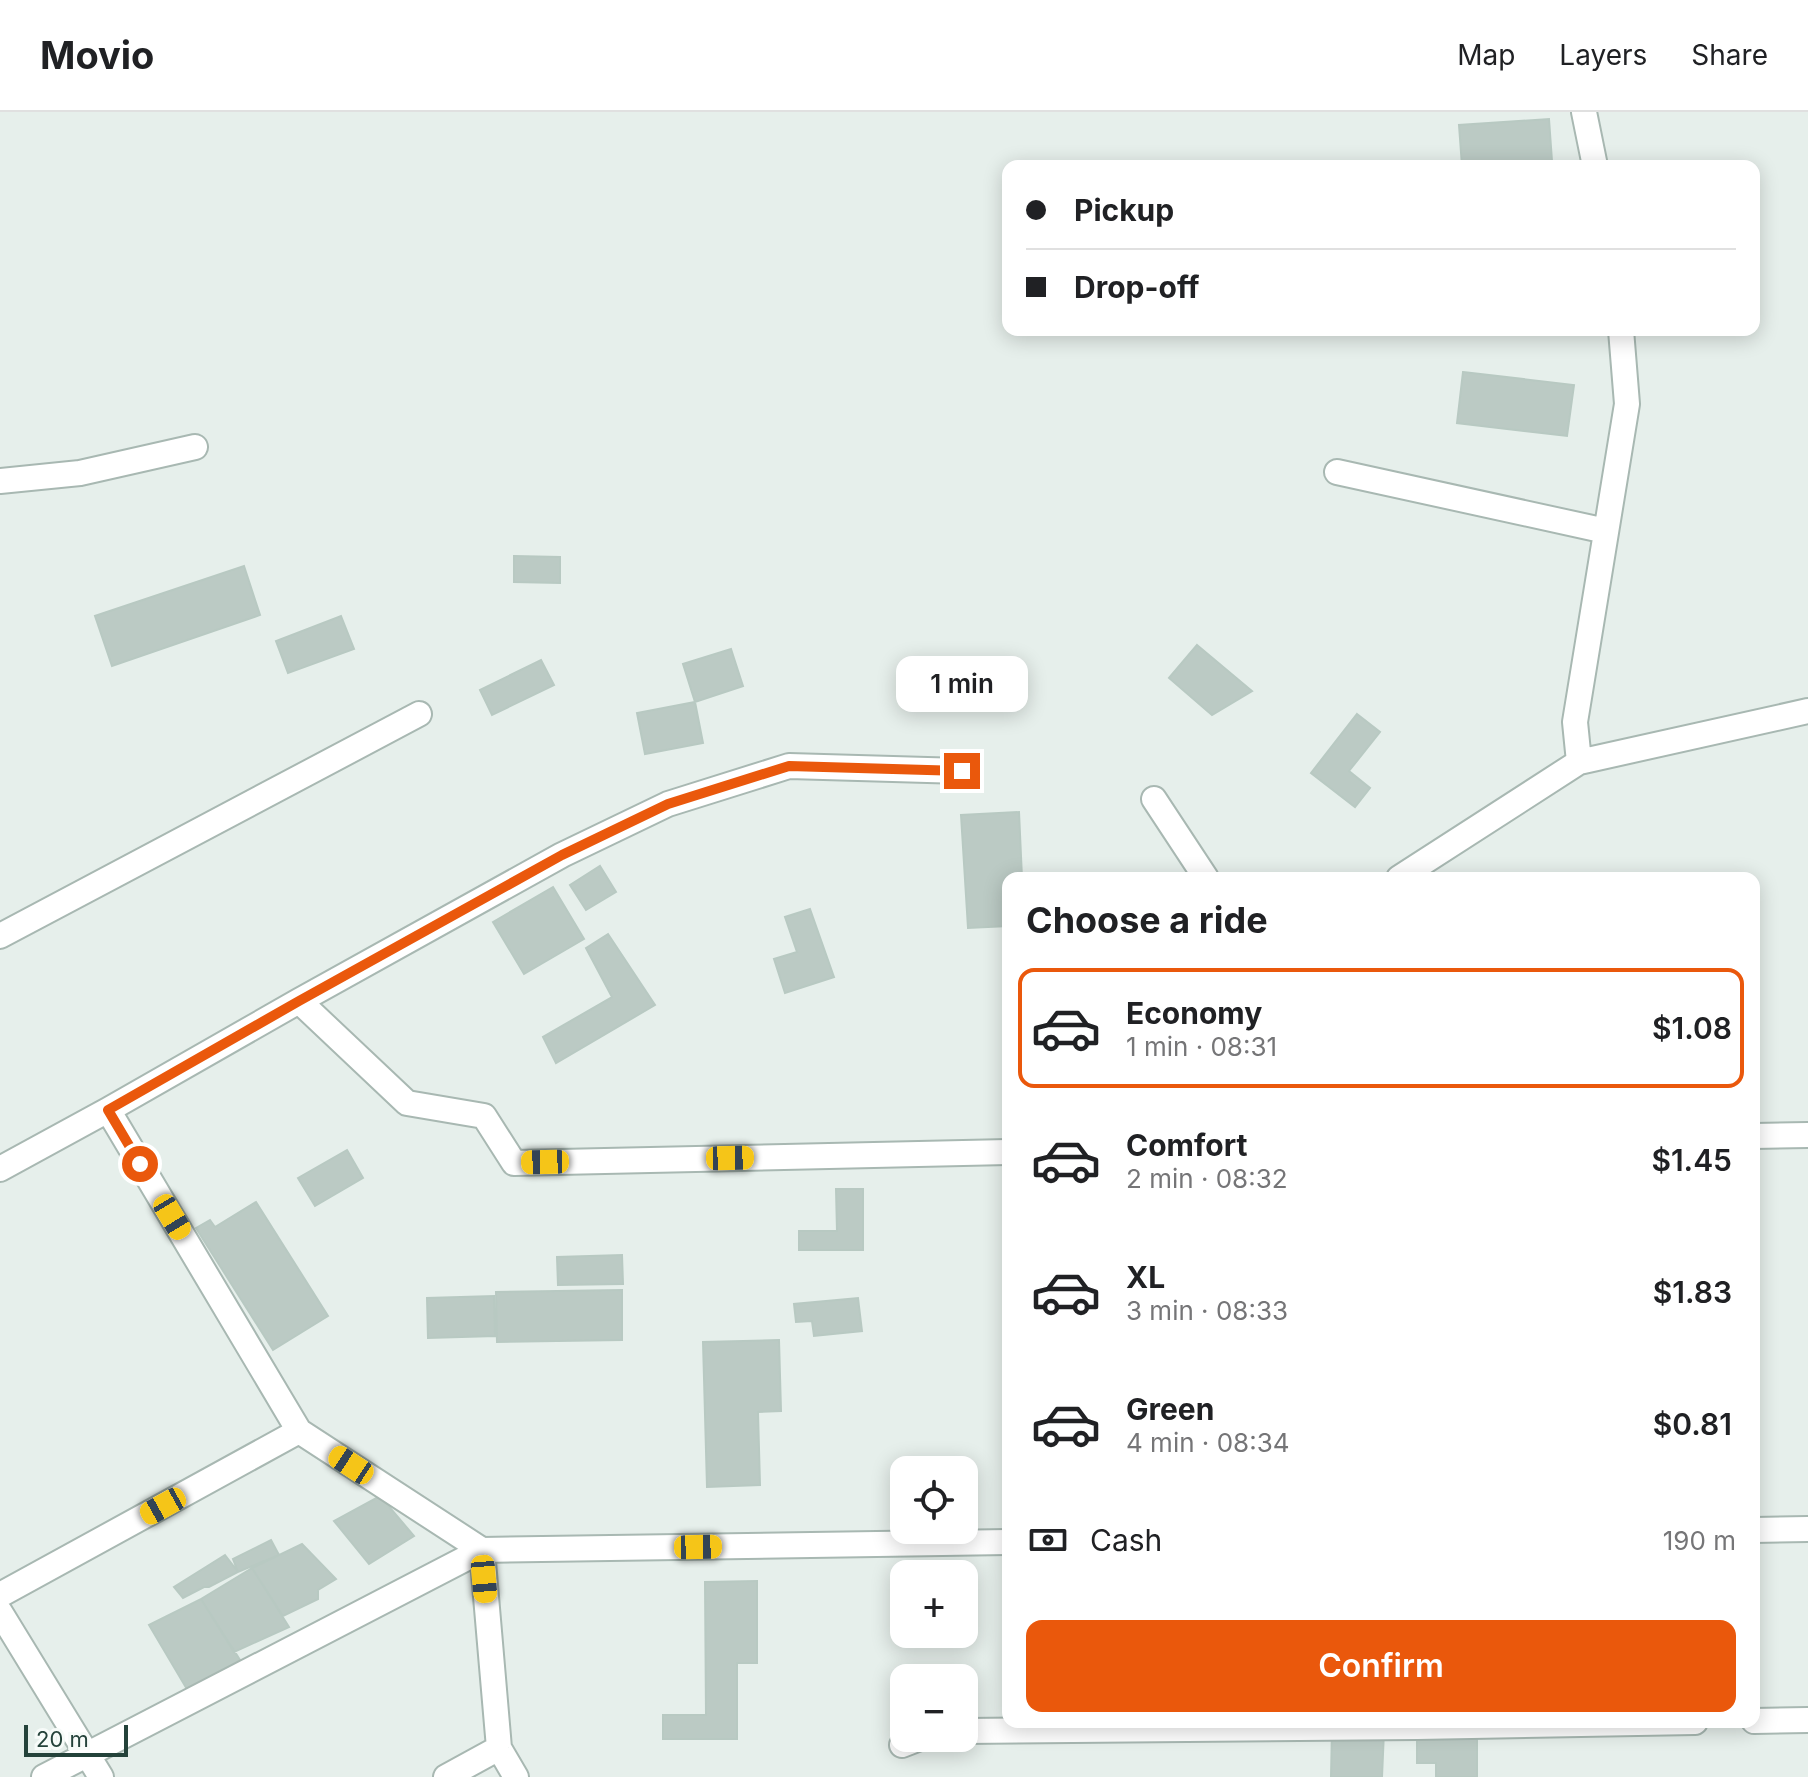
<!DOCTYPE html>
<html lang="en">
<head>
<meta charset="utf-8">
<style>
	:root { --surface:#fff; --page:#f6f6f6; --text:#202124; --muted:#757577; --line:#e0e0e0; --accent:#ea580c }
	body { margin:0; font-family:Inter,sans-serif; background:var(--page); color:var(--text); height:100vh; display:flex; flex-direction:column; font-size:30px; white-space:nowrap }
	* { box-sizing:border-box; margin:0 }
	p { font-size:26px; color:var(--muted) }
	.icon { flex:none; width:44px; height:44px; fill:none; stroke:currentColor; stroke-width:2; stroke-linecap:round; stroke-linejoin:round }
	.map { position:relative; flex:1; overflow:hidden }
	.sheet { position:absolute; left:1002px; top:760px; width:758px; height:856px; display:flex; flex-direction:column; background:var(--surface); border-radius:16px; box-shadow:0 4px 20px #0003 }
	.sheet>* { flex:none }
	.hud { position:absolute; left:1002px; top:48px; width:758px; height:176px; border-radius:16px; box-shadow:0 4px 20px #0003; display:grid; align-content:center; height:176px; padding:0 24px; background:var(--surface) }
	.controls { position:absolute; left:890px; top:1344px; display:grid; gap:16px }
	.controls a { display:grid; place-items:center; width:88px; height:88px; border-radius:16px; background:var(--surface); box-shadow:0 4px 20px #0003; font-size:40px }
	.scale { position:absolute; left:24px; bottom:20px; width:104px; box-sizing:border-box; padding-left:8px; border:4px solid #24423a; border-top:0; font-size:22px; line-height:28px; white-space:nowrap; color:#24423a; -webkit-text-stroke:6px #f7fbf9; paint-order:stroke }
	.end { position:absolute; width:36px; height:36px; margin:-18px; border:10px solid #ea580c; background:#fff; box-shadow:0 0 0 4px #fff }
	.from { border-radius:50% }
	.bubble { position:absolute; height:56px; border-radius:16px; background:var(--surface); box-shadow:0 4px 20px #0003; font-size:26px; font-weight:600; line-height:56px; text-align:center }
	.car { position:absolute; width:24px; height:48px; margin:-24px -12px; border-radius:10px; box-shadow:0 0 6px 2px #0007; background:linear-gradient(#f5c518 24%,#345 0 40%,#f5c518 0 76%,#345 0 86%,#f5c518 0) }
	.hud b { display:flex; align-items:center; gap:28px; height:76px; font-size:30px }
	.hud b+b { border-top:2px solid var(--line) }
	.hud i { width:20px; height:20px; background:var(--text) }
	ul { padding:0; list-style:none }
	li { display:flex; align-items:center; gap:24px; height:120px; margin:0 16px 12px; padding:0 8px; border:4px solid transparent; border-radius:16px }
	li div { flex:1 }
	li b { display:block; font-size:30px }
	li em { font-style:normal; font-weight:600 }
	li.selected { border-color:var(--accent) }
	li>.icon { width:72px; height:72px; stroke-width:1.5 }
	h2 { padding:0 24px; font-size:36px; line-height:96px }
	.pay { display:flex; align-items:center; gap:20px; height:88px; padding:0 24px; font-size:30px }
	.pay p { margin-inline-start:auto }
	.action { display:flex; gap:16px; margin-top:auto; padding:16px 24px }
	.action a { flex:1; height:92px; border-radius:16px; background:var(--accent); color:#fff; font-size:32px; font-weight:600; line-height:92px; text-align:center }
	header { display:flex; align-items:center; gap:48px; box-sizing:border-box; height:112px; padding:0 40px; background:var(--surface); border-bottom:2px solid var(--line) }
	header strong { font-size:38px }
	nav { display:flex; gap:44px; margin-inline-start:auto; font-size:28px }
	.map>svg:first-child { display:block }
</style>
</head>
<body>
<header>
<strong>Movio</strong>
<nav><a>Map</a><a>Layers</a><a>Share</a></nav>
</header>
<div class="map">
<svg width="1808" height="1665" viewBox="0 0 1808 1665">
	<rect width="100%" height="100%" fill="#e6efeb"/>
	<path fill="#bbcac4" stroke="#b8c9c2" stroke-width="2" d="M 1549,7 L 1552,49 L 1462,54 L 1459,13 Z
		M 1463,260 L 1574,273 L 1567,324 L 1457,311 Z
		M 514,444 L 560,445 L 560,471 L 514,470 Z
		M 244,454 L 260,503 L 112,554 L 95,504 Z
		M 341,504 L 354,537 L 288,561 L 276,529 Z
		M 1197,533 L 1252,579 L 1212,603 L 1169,566 Z
		M 731,537 L 743,574 L 695,590 L 683,552 Z
		M 541,548 L 554,573 L 492,603 L 480,578 Z
		M 695,590 L 703,631 L 645,642 L 637,601 Z
		M 1357,602 L 1380,620 L 1349,659 L 1370,676 L 1355,695 L 1311,661 Z
		M 1019,700 L 1022,766 L 1008,766 L 1008,814 L 968,816 L 961,703 Z
		M 600,754 L 616,780 L 586,798 L 570,773 Z
		M 553,775 L 584,827 L 524,862 L 493,810 Z
		M 810,797 L 834,865 L 785,881 L 774,847 L 797,840 L 785,805 Z
		M 608,822 L 655,893 L 556,951 L 543,925 L 612,885 L 586,836 Z
		M 347,1038 L 363,1066 L 315,1094 L 298,1066 Z
		M 836,1077 L 863,1077 L 863,1138 L 799,1138 L 799,1119 L 837,1119 Z
		M 256,1090 L 328,1204 L 273,1238 L 196,1116 L 210,1108 L 215,1115 Z
		M 622,1143 L 623,1172 L 558,1173 L 557,1145 Z
		M 622,1178 L 622,1228 L 497,1230 L 496,1180 Z
		M 494,1184 L 495,1224 L 428,1226 L 427,1186 Z
		M 858,1186 L 862,1219 L 814,1224 L 812,1209 L 796,1210 L 794,1192 Z
		M 779,1228 L 781,1299 L 758,1300 L 760,1373 L 707,1375 L 703,1230 Z
		M 380,1384 L 414,1424 L 369,1452 L 334,1409 Z
		M 271,1428 L 279,1443 L 238,1460 L 233,1447 Z
		M 302,1432 L 336,1467 L 318,1478 L 318,1487 L 283,1504 L 252,1456 Z
		M 225,1443 L 238,1460 L 209,1475 L 204,1475 L 183,1486 L 174,1475 Z
		M 252,1456 L 289,1515 L 234,1540 L 201,1487 Z
		M 757,1469 L 757,1551 L 737,1551 L 737,1627 L 663,1627 L 663,1603 L 706,1603 L 705,1470 Z
		M 201,1487 L 240,1548 L 188,1579 L 149,1513 Z
		M 1417,1615 L 1477,1615 L 1477,1665 L 1436,1665 L 1436,1651 L 1417,1651 Z
		M 1332,1617 L 1384,1619 L 1382,1665 L 1331,1665 Z"/>
	<g fill="none" stroke-linecap="round" stroke-linejoin="round">
		<defs>
			<path id="pedestrian" d="M 1754,1609 L 1808,1608
				M 964,1619 L 1417,1615 L 1695,1610
				M 902,1633 L 920,1626
				M 44,1665 L 482,1438"/>
			<path id="minor" d="M 1584,0 L 1595,54
				M 1337,360 L 1606,419
				M 0,369 L 80,361 L 195,335
				M 1579,650 L 1575,610 L 1627,292 L 1621,218
				M 1154,687 L 1206,766
				M 1399,766 L 1579,650 L 1808,599
				M 0,824 L 419,602
				M 299,889 L 407,991 L 484,1004 L 514,1051 L 1008,1040
				M 108,998 L 299,1319 L 482,1438 L 499,1636 L 516,1665
				M 1754,1024 L 1808,1023
				M 0,1057 L 108,998 L 299,889 L 562,743 L 668,692 L 789,654 L 962,659
				M 1754,1418 L 1808,1417
				M 482,1438 L 1008,1430
				M 0,1483 L 299,1319
				M 0,1500 L 101,1665
				M 446,1665 L 499,1636"/>
		</defs>
		<use href="#pedestrian" stroke="#a8b8b2" stroke-width="28"/>
		<use href="#minor" stroke="#a8b8b2" stroke-width="28"/>
		<use href="#pedestrian" stroke="#fff" stroke-width="24"/>
		<use href="#minor" stroke="#fff" stroke-width="24"/>
	</g>
	<g fill="none" stroke-linecap="round" stroke-linejoin="round">
		<path stroke="#ea580c" stroke-width="10" d="M 140,1052 L 108,998 L 299,889 L 562,743 L 668,692 L 789,654 L 962,659"/>
	</g>
</svg>
<div class="controls">
<a><svg class="icon" aria-label="locate" viewBox="0 0 24 24"><circle cx="12" cy="12" r="6"/><path d="M12 2v4M12 18v4M2 12h4M18 12h4"/></svg></a>
<a>+</a>
<a>−</a>
</div>
<div class="scale">20 m</div>
<i class="end from" style="left:140px;top:1052px"></i>
<i class="end" style="left:962px;top:659px"></i>
<div class="bubble" style="left:896px;top:544px;width:132px">1 min</div>
<i class="car" style="left:730px;top:1046px;rotate:89deg"></i>
<i class="car" style="left:545px;top:1050px;rotate:269deg"></i>
<i class="car" style="left:172px;top:1105px;rotate:149deg"></i>
<i class="car" style="left:351px;top:1353px;rotate:303deg"></i>
<i class="car" style="left:163px;top:1394px;rotate:241deg"></i>
<i class="car" style="left:698px;top:1435px;rotate:89deg"></i>
<i class="car" style="left:484px;top:1467px;rotate:175deg"></i>
<div class="hud">
<b><i class="from"></i>Pickup</b>
<b><i></i>Drop-off</b>
</div>
<section class="sheet">
<h2>Choose a ride</h2>
<ul>
<li class="selected"><svg class="icon" aria-label="car" viewBox="0 0 24 24"><path d="M5 17H2v-5l4-1 3-4h7l3 4 3 1v5h-3M9 17h6M6 11h13"/><circle cx="7" cy="17" r="2"/><circle cx="17" cy="17" r="2"/></svg><div><b>Economy</b><p>1 min · 08:31</p></div><em>$1.08</em></li>
<li><svg class="icon" aria-label="car" viewBox="0 0 24 24"><path d="M5 17H2v-5l4-1 3-4h7l3 4 3 1v5h-3M9 17h6M6 11h13"/><circle cx="7" cy="17" r="2"/><circle cx="17" cy="17" r="2"/></svg><div><b>Comfort</b><p>2 min · 08:32</p></div><em>$1.45</em></li>
<li><svg class="icon" aria-label="car" viewBox="0 0 24 24"><path d="M5 17H2v-5l4-1 3-4h7l3 4 3 1v5h-3M9 17h6M6 11h13"/><circle cx="7" cy="17" r="2"/><circle cx="17" cy="17" r="2"/></svg><div><b>XL</b><p>3 min · 08:33</p></div><em>$1.83</em></li>
<li><svg class="icon" aria-label="car" viewBox="0 0 24 24"><path d="M5 17H2v-5l4-1 3-4h7l3 4 3 1v5h-3M9 17h6M6 11h13"/><circle cx="7" cy="17" r="2"/><circle cx="17" cy="17" r="2"/></svg><div><b>Green</b><p>4 min · 08:34</p></div><em>$0.81</em></li>
</ul>
<div class="pay"><svg class="icon" aria-label="cash" viewBox="0 0 24 24"><path d="M3 7h18v10H3z"/><circle cx="12" cy="12" r="2"/></svg>Cash<p>190 m</p></div>
<div class="action"><a>Confirm</a></div>
</section>
</div>
</body>
</html>
